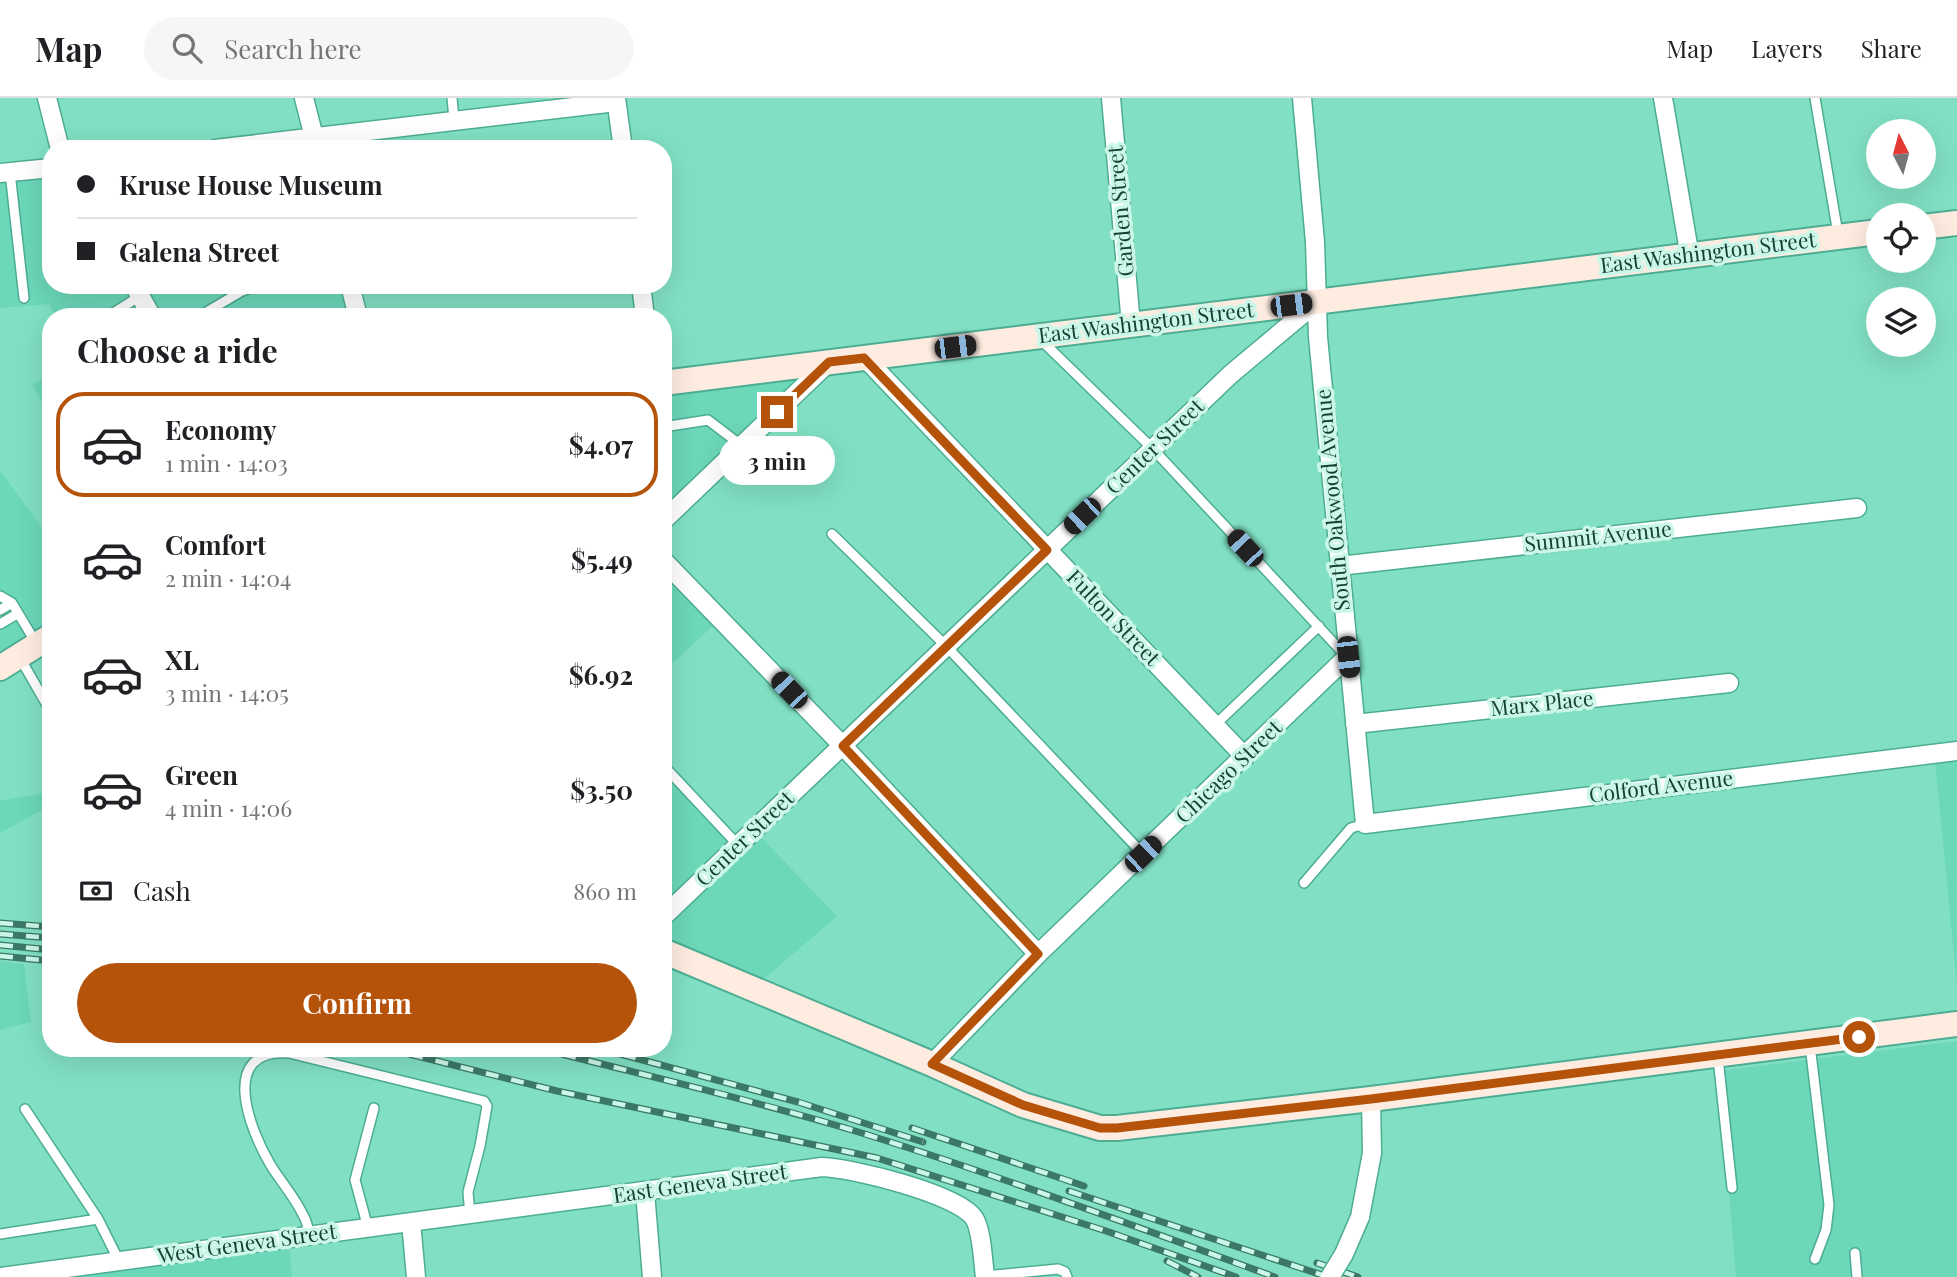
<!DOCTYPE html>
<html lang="en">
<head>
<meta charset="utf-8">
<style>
	:root { --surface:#fff; --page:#f6f6f6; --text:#202124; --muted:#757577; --line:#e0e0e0; --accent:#b45309 }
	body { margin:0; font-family:"Playfair Display",serif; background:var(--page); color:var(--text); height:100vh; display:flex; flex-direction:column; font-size:26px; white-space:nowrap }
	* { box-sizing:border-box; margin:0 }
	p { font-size:23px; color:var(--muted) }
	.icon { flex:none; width:38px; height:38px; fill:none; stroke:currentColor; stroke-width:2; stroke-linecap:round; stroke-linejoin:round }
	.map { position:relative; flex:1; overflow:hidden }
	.details { position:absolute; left:42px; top:210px; width:630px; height:749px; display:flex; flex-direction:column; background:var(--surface); border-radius:28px; box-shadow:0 7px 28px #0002 }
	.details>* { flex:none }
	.guide { position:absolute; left:42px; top:42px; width:630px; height:154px; border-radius:28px; box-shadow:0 7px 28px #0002; display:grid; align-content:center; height:154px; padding:0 35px; background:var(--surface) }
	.needle { width:46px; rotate:354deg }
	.buttons { position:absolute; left:1866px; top:21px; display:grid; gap:14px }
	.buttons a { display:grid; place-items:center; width:70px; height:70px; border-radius:50%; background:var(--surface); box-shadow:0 7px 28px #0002; font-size:35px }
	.end { position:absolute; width:32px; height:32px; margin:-16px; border:9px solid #b45309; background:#fff; box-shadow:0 0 0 4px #fff }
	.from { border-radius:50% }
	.bubble { position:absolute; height:49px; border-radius:24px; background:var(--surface); box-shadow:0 7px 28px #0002; font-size:23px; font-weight:700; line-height:49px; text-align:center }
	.car { position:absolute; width:21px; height:42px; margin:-21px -10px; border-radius:9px; box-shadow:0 0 5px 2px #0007; background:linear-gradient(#222 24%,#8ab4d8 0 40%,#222 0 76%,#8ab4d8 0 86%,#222 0) }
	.guide b { display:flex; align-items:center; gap:24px; height:66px; font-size:26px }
	.guide b+b { border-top:2px solid var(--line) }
	.guide i { width:18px; height:18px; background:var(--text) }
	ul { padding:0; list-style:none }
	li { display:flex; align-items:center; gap:21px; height:105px; margin:0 14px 10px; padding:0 21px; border:4px solid transparent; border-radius:28px }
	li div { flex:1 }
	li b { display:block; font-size:26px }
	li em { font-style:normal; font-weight:700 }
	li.on { border-color:var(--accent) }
	li>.icon { width:63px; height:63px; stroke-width:1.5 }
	h2 { padding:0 35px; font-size:32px; line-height:84px }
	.pay { display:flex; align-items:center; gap:18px; height:77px; padding:0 35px; font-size:26px }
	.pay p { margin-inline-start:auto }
	.button { display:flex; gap:14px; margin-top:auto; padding:14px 35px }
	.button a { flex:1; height:80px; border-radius:42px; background:var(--accent); color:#fff; font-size:28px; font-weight:700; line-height:80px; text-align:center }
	header { display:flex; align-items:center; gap:42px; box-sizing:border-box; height:98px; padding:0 35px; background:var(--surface); border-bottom:2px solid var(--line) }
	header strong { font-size:33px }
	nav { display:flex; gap:38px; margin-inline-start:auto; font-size:24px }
	.search { width:490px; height:63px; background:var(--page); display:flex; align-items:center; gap:18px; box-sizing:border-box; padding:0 24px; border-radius:38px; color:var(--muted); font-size:26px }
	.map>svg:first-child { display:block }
</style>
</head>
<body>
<header>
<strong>Map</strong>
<div class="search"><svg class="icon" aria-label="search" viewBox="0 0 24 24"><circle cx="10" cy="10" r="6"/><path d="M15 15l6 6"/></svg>Search here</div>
<nav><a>Map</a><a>Layers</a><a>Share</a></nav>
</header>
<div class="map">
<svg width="1957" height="1179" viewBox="0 0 1957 1179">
	<rect width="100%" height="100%" fill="#81e0c4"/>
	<path fill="#6cd7b9" d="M 51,74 L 51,187 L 130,187 L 149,219 L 56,219 L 49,206 L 0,210 L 0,79 Z
		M 140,187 L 347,187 L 354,219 L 159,219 Z
		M 817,270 L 663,417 L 663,288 Z
		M 51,276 L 51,318 L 32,287 Z
		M 0,373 L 51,442 L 51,528 L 0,560 Z
		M 663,468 L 717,524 L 663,574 Z
		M 1957,652 L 1957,888 L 1935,662 Z
		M 663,674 L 738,747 L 663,820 Z
		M 51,694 L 51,707 L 0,735 L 0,703 Z
		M 758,736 L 837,818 L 758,886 L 663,848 L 663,828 Z
		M 0,863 L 24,866 L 31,924 L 0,932 Z
		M 1957,943 L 1957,1179 L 1736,1179 L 1719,973 Z
		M 289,1146 L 292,1179 L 40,1179 Z"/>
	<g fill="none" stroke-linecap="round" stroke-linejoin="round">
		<defs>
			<path id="lane" d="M 452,0 L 454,21
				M 1815,0 L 1838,136
				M 10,74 L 24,200
				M 107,219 L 140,198
				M 198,219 L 242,193 L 259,187
				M 1041,242 L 1153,351 L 1345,557
				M 663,329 L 708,322 L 742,348
				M 832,436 L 946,548 L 1143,756
				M 0,498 L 12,505 L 36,545
				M 0,512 L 12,505
				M 0,526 L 17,516
				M 20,560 L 51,614
				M 1215,627 L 1319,528
				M 663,667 L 738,747
				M 1304,785 L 1351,730 L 1365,726
				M 1810,947 L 1829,1107 L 1826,1132 L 1815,1161
				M 1718,960 L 1732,1090
				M 25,1011 L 98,1121 L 119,1163
				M 368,1130 L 355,1082 L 374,1010
				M 0,1136 L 98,1121
				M 310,1138 C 308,1131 307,1123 303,1117 C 295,1099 280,1083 270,1066 C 249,1030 218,950 289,955 L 484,1003 L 487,1008 L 480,1048 L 468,1094 L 470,1117
				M 1855,1155 L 1857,1179
				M 985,1178 L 1058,1171 L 1065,1174 L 1067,1179"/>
			<path id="street" d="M 47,0 L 60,51
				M 304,0 L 317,51
				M 616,0 L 623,51
				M 1111,0 L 1131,227
				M 1302,0 L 1315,144 L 1318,239 L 1365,726 L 1957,653
				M 1663,0 L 1690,159
				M 215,51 L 616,4
				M 0,75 L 51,70
				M 134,187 L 152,219
				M 350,187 L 358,219
				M 641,187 L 645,219
				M 865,260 L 1245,659
				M 663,423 L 829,264
				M 663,462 L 843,648 L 1038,856
				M 1339,468 L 1857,410
				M 1355,626 L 1729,585
				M 663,819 L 1231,276 L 1317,204
				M 932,966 L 1038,856 L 1347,559
				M 645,1094 L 652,1179
				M 1360,1119 L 1372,1055 L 1371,1001
				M 411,1124 L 416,1179
				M 0,1179 L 822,1069 C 852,1070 958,1096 974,1120 C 982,1132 983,1164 985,1179"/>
			<path id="secondary" d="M 1923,129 L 1957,125
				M 663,285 L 1878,134
				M 0,570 L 51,538
				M 663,853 L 932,966 L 1023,1007 L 1100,1030 L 1117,1030 L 1371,1001 L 1957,926"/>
		</defs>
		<use href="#lane" stroke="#4cad93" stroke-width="12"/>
		<use href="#street" stroke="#4cad93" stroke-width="21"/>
		<use href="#secondary" stroke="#4cad93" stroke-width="28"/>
		<use href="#lane" stroke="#fff" stroke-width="9"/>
		<use href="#street" stroke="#fff" stroke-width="18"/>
		<use href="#secondary" stroke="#feece1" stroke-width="24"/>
		<defs>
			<path id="rail" d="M 0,825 L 51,829
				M 0,836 L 51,840
				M 0,847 L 51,852
				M 0,858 L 51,863
				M 385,950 L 557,993 L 877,1060 L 1106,1133 L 1236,1179
				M 538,950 C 643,977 749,1001 852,1032 C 995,1076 1134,1128 1275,1179
				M 598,950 L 798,1004 L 923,1044
				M 912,1030 L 1084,1088
				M 1069,1093 L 1328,1179
				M 1167,1163 L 1198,1179
				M 1317,1165 L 1358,1179"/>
		</defs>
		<use href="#rail" stroke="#3c7867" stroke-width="7"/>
		<use href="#rail" stroke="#caf7e8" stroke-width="4.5" stroke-dasharray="13" stroke-linecap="butt"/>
		<defs>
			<path id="street-bridge" d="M 1330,1179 L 1344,1156 L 1360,1119"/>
		</defs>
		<use href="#street-bridge" stroke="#4cad93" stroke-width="21" stroke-linecap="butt"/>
		<use href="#street-bridge" stroke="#fff" stroke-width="18"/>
	</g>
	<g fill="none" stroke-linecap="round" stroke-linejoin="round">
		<path stroke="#b45309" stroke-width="9" d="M 777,314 L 829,264 L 864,260 L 1047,452 L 843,648 L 1038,856 L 932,966 L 1023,1007 L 1100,1030 L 1117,1030 L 1371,1001 L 1859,939"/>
	</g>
	<g text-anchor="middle" stroke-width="7" stroke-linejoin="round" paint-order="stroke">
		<g font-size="21" fill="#174035" stroke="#caf7e8">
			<text transform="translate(1121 113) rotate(-95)" y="7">Garden Street</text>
			<text transform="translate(1708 155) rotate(-7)" y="7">East Washington Street</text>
			<text transform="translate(1146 225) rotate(-7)" y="7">East Washington Street</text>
			<text transform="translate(1155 349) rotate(-44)" y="7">Center Street</text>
			<text transform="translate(1333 402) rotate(-95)" y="7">South Oakwood Avenue</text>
			<text transform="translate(1598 439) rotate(-6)" y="7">Summit Avenue</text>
			<text transform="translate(1113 520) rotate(46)" y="7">Fulton Street</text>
			<text transform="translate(1542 606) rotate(-6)" y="7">Marx Place</text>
			<text transform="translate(1229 674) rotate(-44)" y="7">Chicago Street</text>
			<text transform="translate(1661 689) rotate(-7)" y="7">Colford Avenue</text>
			<text transform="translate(745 741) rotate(-44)" y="7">Center Street</text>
			<text transform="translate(700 1086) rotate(-8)" y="7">East Geneva Street</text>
			<text transform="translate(247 1146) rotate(-8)" y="7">West Geneva Street</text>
		</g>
	</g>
</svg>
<div class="buttons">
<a><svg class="needle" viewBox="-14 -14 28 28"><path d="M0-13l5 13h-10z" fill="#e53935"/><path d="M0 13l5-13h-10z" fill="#757577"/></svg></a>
<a><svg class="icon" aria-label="locate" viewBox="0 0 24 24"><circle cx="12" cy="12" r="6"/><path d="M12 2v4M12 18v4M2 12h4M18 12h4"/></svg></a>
<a><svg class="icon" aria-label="layers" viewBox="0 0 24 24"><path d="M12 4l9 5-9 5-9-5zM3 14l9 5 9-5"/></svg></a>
</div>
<i class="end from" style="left:1859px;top:939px"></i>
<i class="end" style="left:777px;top:314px"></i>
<div class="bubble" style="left:719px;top:338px;width:116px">3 min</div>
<i class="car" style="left:1291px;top:207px;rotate:83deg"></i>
<i class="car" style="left:955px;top:249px;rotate:83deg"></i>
<i class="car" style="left:1082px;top:418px;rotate:226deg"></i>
<i class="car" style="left:1245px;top:450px;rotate:317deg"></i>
<i class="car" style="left:1348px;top:559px;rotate:174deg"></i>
<i class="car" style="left:789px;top:592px;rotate:316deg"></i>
<i class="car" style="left:1143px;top:756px;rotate:46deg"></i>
<div class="guide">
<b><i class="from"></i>Kruse House Museum</b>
<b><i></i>Galena Street</b>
</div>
<section class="details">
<h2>Choose a ride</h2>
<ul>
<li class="on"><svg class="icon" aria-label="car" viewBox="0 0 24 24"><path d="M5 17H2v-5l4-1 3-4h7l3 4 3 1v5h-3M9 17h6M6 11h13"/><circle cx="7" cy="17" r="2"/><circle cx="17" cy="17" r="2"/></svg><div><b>Economy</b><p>1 min · 14:03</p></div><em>$4.07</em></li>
<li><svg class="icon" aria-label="car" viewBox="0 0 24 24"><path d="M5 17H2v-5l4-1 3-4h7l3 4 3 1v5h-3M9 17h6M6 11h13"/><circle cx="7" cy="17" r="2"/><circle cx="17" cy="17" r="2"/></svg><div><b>Comfort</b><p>2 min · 14:04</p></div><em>$5.49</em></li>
<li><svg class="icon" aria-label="car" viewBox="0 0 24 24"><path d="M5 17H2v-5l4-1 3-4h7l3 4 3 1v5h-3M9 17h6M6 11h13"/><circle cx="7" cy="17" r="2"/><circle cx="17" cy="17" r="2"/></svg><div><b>XL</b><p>3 min · 14:05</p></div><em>$6.92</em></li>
<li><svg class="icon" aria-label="car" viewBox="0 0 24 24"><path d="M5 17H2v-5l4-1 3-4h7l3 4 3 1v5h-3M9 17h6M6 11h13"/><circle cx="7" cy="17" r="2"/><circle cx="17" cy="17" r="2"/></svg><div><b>Green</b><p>4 min · 14:06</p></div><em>$3.50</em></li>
</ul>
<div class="pay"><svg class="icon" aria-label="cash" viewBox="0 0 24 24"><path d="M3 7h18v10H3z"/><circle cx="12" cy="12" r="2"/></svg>Cash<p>860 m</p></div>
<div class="button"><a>Confirm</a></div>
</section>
</div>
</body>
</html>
